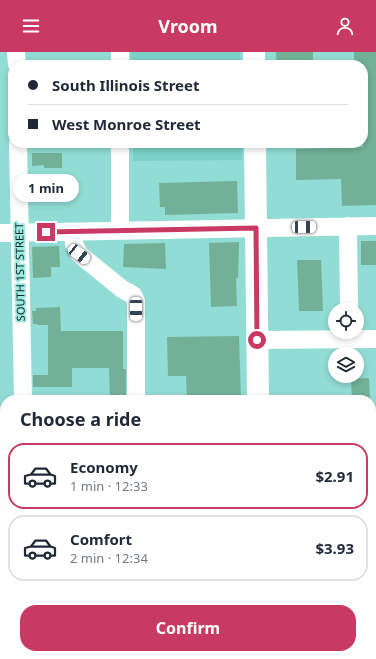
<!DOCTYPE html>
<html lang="en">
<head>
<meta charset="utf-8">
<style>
	:root { --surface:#fff; --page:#f2f2f3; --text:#1f2937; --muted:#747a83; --line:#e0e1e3; --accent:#c83a63 }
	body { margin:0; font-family:"Noto Sans",sans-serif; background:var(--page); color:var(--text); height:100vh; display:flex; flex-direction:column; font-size:15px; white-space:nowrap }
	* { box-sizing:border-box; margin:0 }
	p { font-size:13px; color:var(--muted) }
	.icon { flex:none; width:22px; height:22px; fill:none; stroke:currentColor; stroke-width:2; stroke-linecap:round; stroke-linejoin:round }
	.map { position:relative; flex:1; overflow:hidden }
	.details { position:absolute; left:0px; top:343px; width:376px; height:264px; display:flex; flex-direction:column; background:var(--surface); border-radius:16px 16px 0 0; box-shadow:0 2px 6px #0003 }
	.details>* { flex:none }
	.guide { position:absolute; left:8px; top:8px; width:360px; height:88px; border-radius:16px; box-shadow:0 2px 6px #0003; display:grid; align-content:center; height:88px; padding:0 20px; background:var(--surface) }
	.buttons { position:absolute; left:328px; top:251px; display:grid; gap:8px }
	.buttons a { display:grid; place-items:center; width:36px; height:36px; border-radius:50%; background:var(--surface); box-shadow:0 2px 6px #0003; font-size:20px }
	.end { position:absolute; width:18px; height:18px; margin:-9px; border:5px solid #c83a63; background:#fff; box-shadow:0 0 0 2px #fff }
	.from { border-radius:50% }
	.bubble { position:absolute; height:28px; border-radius:14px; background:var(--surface); box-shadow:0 2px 6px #0003; font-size:13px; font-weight:700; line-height:28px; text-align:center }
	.car { position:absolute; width:12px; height:24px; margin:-12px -6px; border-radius:5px; box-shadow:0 0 3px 1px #0007; background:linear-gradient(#fff 24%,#345 0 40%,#fff 0 76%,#345 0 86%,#fff 0) }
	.guide b { display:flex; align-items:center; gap:14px; height:38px; font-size:15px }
	.guide b+b { border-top:1px solid var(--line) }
	.guide i { width:10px; height:10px; background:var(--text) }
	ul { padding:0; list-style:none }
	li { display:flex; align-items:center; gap:12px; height:66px; margin:0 8px 6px; padding:0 12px; border:2px solid var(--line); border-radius:16px }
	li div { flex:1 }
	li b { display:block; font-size:15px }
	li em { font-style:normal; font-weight:700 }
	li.selected { border-color:var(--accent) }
	li>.icon { width:36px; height:36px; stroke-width:1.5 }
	h2 { padding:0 20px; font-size:18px; line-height:48px }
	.primary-button { display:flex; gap:8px; margin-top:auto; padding:8px 20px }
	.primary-button a { flex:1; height:46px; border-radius:16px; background:var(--accent); color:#fff; font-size:16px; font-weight:700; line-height:46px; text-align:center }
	header { display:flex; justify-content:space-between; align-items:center; height:52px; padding:0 20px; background:var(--accent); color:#fff; font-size:18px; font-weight:700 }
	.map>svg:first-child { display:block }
</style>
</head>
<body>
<header><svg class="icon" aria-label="menu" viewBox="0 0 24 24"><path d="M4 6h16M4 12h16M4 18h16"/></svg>Vroom<svg class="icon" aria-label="person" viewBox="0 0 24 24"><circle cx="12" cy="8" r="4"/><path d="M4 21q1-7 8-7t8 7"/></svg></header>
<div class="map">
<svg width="376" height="607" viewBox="0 0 376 607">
	<rect width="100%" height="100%" fill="#91dcd4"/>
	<path fill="#7bd1c8" d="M 131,0 L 240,0 L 240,13 L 132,13 Z
		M 133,91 L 242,91 L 242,108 L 133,109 Z"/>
	<path fill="#72b198" d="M 276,0 L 313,0 L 313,13 L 277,13 Z
		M 354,0 L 376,0 L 376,153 L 342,154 L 341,127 L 296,128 L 296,97 L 363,95 L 363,13 L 354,13 Z
		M 32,101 L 62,101 L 62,116 L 44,116 L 44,113 L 32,114 Z
		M 237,129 L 238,161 L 165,163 L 165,155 L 160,155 L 159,131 Z
		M 361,189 L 376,189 L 376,213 L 361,213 Z
		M 239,190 L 238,226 L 236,226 L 237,254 L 211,255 L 209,191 Z
		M 165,191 L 166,217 L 123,215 L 124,192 Z
		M 59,194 L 60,215 L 51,215 L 51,225 L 33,226 L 32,195 Z
		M 297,208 L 321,208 L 323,259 L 299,259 Z
		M 60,255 L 61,279 L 123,279 L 123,317 L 126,317 L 126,348 L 110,348 L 109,316 L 72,316 L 72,335 L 33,335 L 33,323 L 48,323 L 48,273 L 37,273 L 37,272 L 33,272 L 32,259 L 36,259 L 36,256 Z
		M 239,284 L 241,347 L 187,348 L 186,324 L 168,324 L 167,285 Z
		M 369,326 L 370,348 L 352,348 L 351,327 Z"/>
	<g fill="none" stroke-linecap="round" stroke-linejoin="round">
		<path stroke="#fff" stroke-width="18" d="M 16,0 L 17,13
			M 120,0 L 120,13
			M 18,91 L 23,348
			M 120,91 L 120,179
			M 348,174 L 349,258
			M 73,180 L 74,192 L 79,202 L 122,237 L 133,243 L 136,249 L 136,348
			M 0,181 L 376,174
			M 257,288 L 376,287
			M 371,388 L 376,388
			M 0,598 L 7,607"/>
		<path stroke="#fff" stroke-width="22" d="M 254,0 L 254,13
			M 255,91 L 258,348
			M 261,602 L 261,607"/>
		<path stroke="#153937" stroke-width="3" d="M 0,570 L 5,574
			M 35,602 L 40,607"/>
	</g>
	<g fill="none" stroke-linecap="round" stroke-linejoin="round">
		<path stroke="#c83a63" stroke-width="5" d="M 46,180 L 256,176 L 257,288"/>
	</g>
	<g text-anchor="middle" stroke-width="4" stroke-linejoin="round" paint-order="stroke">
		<g font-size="11" fill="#072725" stroke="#9ee9e1">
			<text transform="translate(20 220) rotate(-91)" y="4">SOUTH 1ST STREET</text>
		</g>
	</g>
</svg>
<div class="buttons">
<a><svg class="icon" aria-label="locate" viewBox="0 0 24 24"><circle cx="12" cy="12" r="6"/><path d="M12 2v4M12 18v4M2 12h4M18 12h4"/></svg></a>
<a><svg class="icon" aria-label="layers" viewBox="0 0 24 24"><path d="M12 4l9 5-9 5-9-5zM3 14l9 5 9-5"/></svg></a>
</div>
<i class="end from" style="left:257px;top:288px"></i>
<i class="end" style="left:46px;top:180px"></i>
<div class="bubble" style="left:13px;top:122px;width:66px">1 min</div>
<i class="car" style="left:304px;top:175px;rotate:89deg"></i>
<i class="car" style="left:79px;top:202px;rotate:128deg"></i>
<i class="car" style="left:136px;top:257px;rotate:180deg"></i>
<div class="guide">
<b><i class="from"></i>South Illinois Street</b>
<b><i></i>West Monroe Street</b>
</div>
<section class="details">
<h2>Choose a ride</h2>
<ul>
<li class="selected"><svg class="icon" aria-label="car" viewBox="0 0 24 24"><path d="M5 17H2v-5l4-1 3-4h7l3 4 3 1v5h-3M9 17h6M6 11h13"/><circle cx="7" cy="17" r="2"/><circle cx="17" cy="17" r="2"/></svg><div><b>Economy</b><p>1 min · 12:33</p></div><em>$2.91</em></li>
<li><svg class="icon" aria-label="car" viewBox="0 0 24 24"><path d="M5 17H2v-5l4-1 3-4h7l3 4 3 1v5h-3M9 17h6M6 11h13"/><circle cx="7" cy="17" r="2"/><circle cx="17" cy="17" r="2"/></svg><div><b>Comfort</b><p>2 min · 12:34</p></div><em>$3.93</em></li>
</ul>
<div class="primary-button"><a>Confirm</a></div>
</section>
</div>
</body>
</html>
